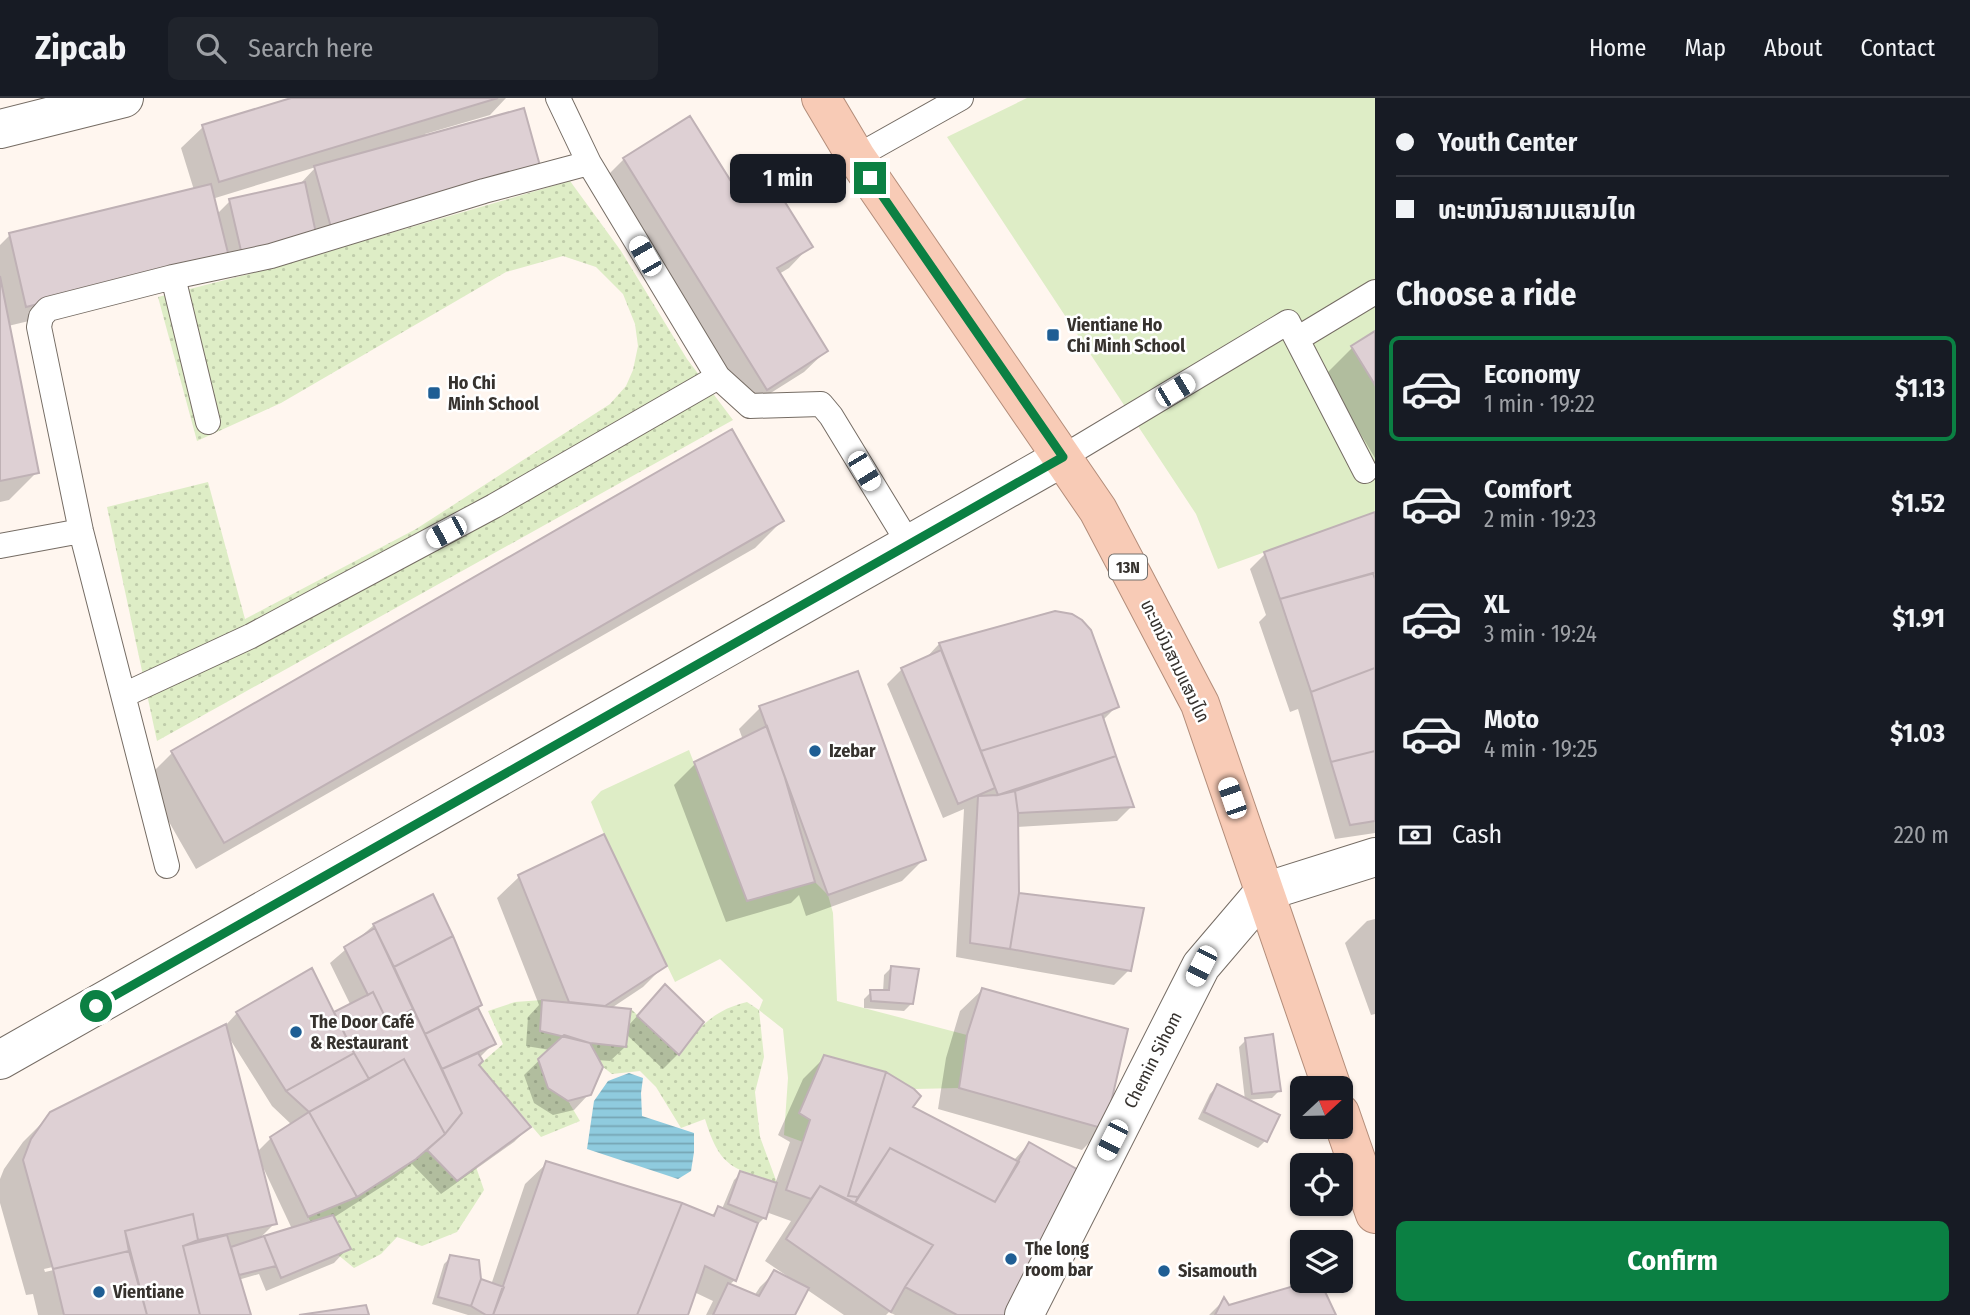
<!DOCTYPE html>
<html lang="en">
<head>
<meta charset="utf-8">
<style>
	:root { --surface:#171b24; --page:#20242c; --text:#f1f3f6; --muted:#9ea1a6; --line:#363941; --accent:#0b8043 }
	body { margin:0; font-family:"Fira Sans Condensed","Noto Sans Lao",sans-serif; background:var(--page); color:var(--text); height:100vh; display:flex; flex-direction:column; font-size:26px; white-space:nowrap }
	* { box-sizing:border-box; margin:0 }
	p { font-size:23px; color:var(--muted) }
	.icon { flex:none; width:38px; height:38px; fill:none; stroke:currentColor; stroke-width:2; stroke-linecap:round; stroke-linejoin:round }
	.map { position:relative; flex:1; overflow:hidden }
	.sheet { display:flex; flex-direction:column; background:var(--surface); width:595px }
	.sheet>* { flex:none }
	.guide { display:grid; align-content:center; height:154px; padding:0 21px; background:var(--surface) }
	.needle { width:46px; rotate:68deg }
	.buttons { position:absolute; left:1290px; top:978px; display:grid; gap:14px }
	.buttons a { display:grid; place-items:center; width:63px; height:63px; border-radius:10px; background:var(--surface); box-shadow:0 2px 5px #0004; font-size:35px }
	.end { position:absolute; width:32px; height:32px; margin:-16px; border:9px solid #0b8043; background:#fff; box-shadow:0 0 0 4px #fff }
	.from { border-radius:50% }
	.bubble { position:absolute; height:49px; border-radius:10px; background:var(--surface); box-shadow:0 2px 5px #0004; font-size:23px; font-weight:700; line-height:49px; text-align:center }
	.car { position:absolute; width:21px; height:42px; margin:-21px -10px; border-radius:9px; box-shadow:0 0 5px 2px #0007; background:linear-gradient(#fff 24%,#345 0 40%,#fff 0 76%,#345 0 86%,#fff 0) }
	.guide b { display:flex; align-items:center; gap:24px; height:66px; font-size:26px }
	.guide b+b { border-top:2px solid var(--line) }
	.guide i { width:18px; height:18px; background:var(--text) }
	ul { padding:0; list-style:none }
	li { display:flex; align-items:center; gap:21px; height:105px; margin:0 14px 10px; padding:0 7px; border:4px solid transparent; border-radius:10px }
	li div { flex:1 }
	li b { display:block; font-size:26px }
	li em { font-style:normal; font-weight:700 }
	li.current { border-color:var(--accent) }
	li>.icon { width:63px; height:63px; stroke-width:1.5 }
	h2 { padding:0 21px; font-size:32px; line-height:84px }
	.pay { display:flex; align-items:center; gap:18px; height:77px; padding:0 21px; font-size:26px }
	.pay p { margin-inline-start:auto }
	.primary-button { display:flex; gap:14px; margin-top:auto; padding:14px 21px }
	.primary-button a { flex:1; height:80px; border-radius:10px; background:var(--accent); color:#fff; font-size:28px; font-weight:700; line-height:80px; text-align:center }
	header { display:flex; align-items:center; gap:42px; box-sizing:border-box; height:98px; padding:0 35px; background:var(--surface); border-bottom:2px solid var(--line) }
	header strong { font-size:33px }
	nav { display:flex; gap:38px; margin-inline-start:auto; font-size:24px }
	.search { width:490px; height:63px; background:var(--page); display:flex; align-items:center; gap:18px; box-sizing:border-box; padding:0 24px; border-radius:10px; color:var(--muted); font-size:26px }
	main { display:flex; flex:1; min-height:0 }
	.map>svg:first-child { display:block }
</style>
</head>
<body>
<header>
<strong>Zipcab</strong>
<div class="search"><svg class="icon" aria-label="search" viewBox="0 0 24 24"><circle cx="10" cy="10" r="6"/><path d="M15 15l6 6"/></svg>Search here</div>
<nav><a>Home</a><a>Map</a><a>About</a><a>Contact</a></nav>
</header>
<main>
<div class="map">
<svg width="1375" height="1217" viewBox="0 0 1375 1217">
	<defs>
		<pattern id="garden-dots" width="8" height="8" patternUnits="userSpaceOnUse" patternTransform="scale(1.75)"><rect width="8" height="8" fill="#deedc6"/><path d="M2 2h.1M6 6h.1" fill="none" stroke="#bfccaa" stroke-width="1.8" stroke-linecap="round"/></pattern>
		<pattern id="water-rules" width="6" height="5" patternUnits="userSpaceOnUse" patternTransform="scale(1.75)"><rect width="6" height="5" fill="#8fcbde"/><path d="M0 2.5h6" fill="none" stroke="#76a5b4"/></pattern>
	</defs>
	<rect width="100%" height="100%" fill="#fff6ef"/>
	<path fill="#deedc6" d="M 1027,0 L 1375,0 L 1375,233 L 1351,248 L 1375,287 L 1375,414 L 1218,471 L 1196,416 L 947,39 Z
		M 689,652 L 747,803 L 815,784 L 828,797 L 833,815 L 837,903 L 967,937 L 959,990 L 914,991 L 824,957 L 799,1015 L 810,1022 L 803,1044 L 784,1037 L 788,980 L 783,931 L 759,912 L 763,902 L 720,861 L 675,884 L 604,736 L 591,704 L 601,693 Z"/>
	<path fill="url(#garden-dots)" d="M 570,83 L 621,153 L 687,261 L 733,322 L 157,643 L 107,409 L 208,384 L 245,521 L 416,431 L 610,306 L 626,288 L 633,272 L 638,248 L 635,226 L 623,196 L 596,169 L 563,158 L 506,174 L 281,305 L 197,343 L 158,199 L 249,176 Z
		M 542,902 L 540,933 L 564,937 L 538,961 L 548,990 L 568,1003 L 580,1023 L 541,1039 L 479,967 L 503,946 L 488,913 L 515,904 Z
		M 747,904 L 759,912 L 764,959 L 755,994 L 760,1039 L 777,1085 C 732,1070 720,1070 705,1021 L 681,1030 L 656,989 L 640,973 L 612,976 L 603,969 L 590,945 L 626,949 L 631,911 L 679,957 C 700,929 711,913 747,904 Z
		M 427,1052 L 456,1082 L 476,1069 L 484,1092 L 457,1134 L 422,1148 L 397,1139 L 381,1156 L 354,1170 L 337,1156 L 350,1150 L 333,1117 L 311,1124 L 308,1119 C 350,1101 393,1082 427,1052 Z"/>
	<path fill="url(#water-rules)" d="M 629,975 L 643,980 L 641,995 L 642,1018 L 694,1035 L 694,1054 L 691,1073 L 678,1081 L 587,1051 L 594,1003 L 608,983 Z"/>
	<path fill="#0003" fill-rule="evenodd" d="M 297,0 L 506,0 L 490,17 L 425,36 L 426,39 L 518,96 L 205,181 L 8,228 L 37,374 L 9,402 L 0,404 L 0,147 L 10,137 L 194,92 L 181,50 L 203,29 ZM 316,69 L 298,88 L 230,103 L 216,117 L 212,101 Z
		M 624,61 L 738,98 L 810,148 L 789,170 L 779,176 L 826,253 L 804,274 L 744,312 L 602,83 Z
		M 1375,236 L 1375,360 L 1325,277 L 1352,250 Z
		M 1375,416 L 1375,735 L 1335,741 L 1298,611 L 1290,614 L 1259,524 L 1266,517 L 1250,471 L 1265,456 Z
		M 782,423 L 755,450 L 196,771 L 145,682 L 172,655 Z
		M 1055,515 L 1117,608 L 1102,623 L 1132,708 L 1117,723 L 1017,729 L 1017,796 L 1129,872 L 1114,887 L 956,859 L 964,711 L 943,720 L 887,586 L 902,571 L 925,561 L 939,546 Z
		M 760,610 L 924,761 L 902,783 L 806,818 L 799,797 L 791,805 L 726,824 L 674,687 L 695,666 L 743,642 L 739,631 Z
		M 519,779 L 665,867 L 643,889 L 610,911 L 627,929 L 651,903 L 701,924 L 678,956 L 663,971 L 626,936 L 625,949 L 610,963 L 597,962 L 589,996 L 574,1012 L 553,1017 L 534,1005 L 524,977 L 550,952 L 526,948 L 528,919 L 539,907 L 497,800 Z
		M 1375,821 L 1375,916 L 1371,917 L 1345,845 L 1367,823 Z
		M 374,827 L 480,907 L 477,910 L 494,945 L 479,960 L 477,967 L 529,1029 L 514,1044 L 441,1096 L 412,1066 L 392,1082 L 333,1120 L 348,1150 L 334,1165 L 266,1193 L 259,1176 L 238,1182 L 249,1217 L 38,1217 L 33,1196 L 26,1197 L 0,1105 L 0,1081 L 4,1071 L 23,1044 L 51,1016 L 225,928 L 237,915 L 333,917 L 351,908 L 330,865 ZM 228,938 L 272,1008 L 292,1027 L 271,1040 L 257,1054 ZM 262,1067 L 292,1131 L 259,1141 L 275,1125 ZM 102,1158 L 98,1162 L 45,1174 L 44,1171 Z
		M 891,870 L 911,906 L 904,913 L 864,910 L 864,901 L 871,894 L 883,894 L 884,877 Z
		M 982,892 L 1104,1030 L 1082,1052 L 938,1011 L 946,960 L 960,913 Z
		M 1246,942 L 1279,993 L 1272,1000 L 1245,1002 L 1239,949 Z
		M 825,959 L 911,1009 L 1013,1063 L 1029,1046 L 1006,1217 L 895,1217 L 889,1214 L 886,1217 L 844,1217 L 806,1191 L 793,1217 L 706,1217 L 713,1203 L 694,1194 L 686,1217 L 468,1217 L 432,1206 L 444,1166 L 451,1159 L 479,1183 L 491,1187 L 525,1086 L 547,1065 L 710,1119 L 719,1110 L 722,1111 L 734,1082 L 741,1075 L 775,1086 L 790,1044 L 778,1037 L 803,981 ZM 766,1114 L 791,1123 L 765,1163 L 787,1178 L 786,1180 L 775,1174 L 760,1189 L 754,1198 L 729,1187 L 735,1182 L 757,1127 L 764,1120 Z
		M 1217,988 L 1265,1043 L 1258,1050 L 1198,1021 L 1210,996 Z
		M 1318,1183 L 1334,1217 L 1209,1217 L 1224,1202 L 1229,1209 Z"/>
	<path fill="#ded0d4" stroke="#bfb1b5" stroke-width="2" d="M 291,0 L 498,0 L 219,84 L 202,27 Z
		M 524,10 L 542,75 L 332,133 L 314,68 Z
		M 690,18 L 739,96 L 768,77 L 813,149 L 777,170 L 828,253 L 767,292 L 623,60 Z
		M 305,84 L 317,140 L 242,157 L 229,101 Z
		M 211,86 L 229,159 L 26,209 L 9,135 Z
		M 0,178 L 39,375 L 0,383 Z
		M 1375,233 L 1375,287 L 1351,248 Z
		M 732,331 L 784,423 L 224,745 L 171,653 Z
		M 1375,414 L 1375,475 L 1280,501 L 1264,454 Z
		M 1373,475 L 1375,481 L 1375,570 L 1311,594 L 1280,501 Z
		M 1055,513 L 1072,516 L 1082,522 L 1091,532 L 1119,609 L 1102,616 L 981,653 L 939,545 Z
		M 941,552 L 995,690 L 958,706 L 901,570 Z
		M 1375,570 L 1375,653 L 1331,664 L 1311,594 Z
		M 858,573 L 926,762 L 828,797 L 759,608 Z
		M 1102,616 L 1116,658 L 998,697 L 981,653 Z
		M 767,628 L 785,680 L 815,784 L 747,803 L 694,664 Z
		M 1375,653 L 1375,723 L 1350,727 L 1331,664 Z
		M 1116,658 L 1134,709 L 1018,715 L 1015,693 Z
		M 1015,693 L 1018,715 L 1019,795 L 1010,851 L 970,845 L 978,698 L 998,697 Z
		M 604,736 L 667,868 L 605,908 L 569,904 L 518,777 Z
		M 1019,795 L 1144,810 L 1131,873 L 1010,851 Z
		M 433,796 L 453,838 L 394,869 L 373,826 Z
		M 375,830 L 413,911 L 388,925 L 373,894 L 368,897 L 344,849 Z
		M 453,838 L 482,907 L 425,936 L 394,869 Z
		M 891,868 L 919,871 L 913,906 L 871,903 L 870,892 L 889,892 Z
		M 312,870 L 354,955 L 286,993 L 236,914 Z
		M 665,886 L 704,924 L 679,957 L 637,918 Z
		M 982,890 L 1128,931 L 1105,1031 L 959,990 L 967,937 Z
		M 373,894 L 388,925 L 413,911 L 462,1015 L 445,1036 L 404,961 L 369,981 L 354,955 L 334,914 Z
		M 542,902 L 631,911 L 626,949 L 590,945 L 540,933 Z
		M 478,910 L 496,946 L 442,971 L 425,936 Z
		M 226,926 L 277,1126 L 198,1142 L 193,1116 L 125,1133 L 129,1153 L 53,1171 L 23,1062 L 31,1041 L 50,1014 Z
		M 1273,936 L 1281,993 L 1252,996 L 1245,940 Z
		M 564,937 L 590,945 L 603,969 L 591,997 L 568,1003 L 548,990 L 538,961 Z
		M 354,955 L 369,981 L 309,1014 L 286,993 Z
		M 478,955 L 483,963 L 479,967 L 531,1029 L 457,1083 L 427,1052 L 445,1036 L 462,1015 L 442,971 Z
		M 824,957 L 886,974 L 848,1098 L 858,1099 L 855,1105 L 820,1088 L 811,1101 L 786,1092 L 810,1022 L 799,1015 Z
		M 404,961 L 445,1036 L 416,1061 L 357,1099 L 309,1014 Z
		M 886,974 L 914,991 L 921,998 L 913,1009 L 1019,1064 L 995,1104 L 890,1050 L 858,1099 L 848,1098 Z
		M 1217,986 L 1280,1017 L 1267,1044 L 1204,1014 Z
		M 309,1014 L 357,1099 L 308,1119 L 270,1039 Z
		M 1029,1044 L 1080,1073 L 1008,1217 L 957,1217 L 905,1189 L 933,1147 L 855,1105 L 890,1050 L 995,1104 Z
		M 546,1063 L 682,1105 L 637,1217 L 493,1217 Z
		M 740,1073 L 777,1085 L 766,1121 L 728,1106 Z
		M 820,1088 L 933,1147 L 905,1189 L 891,1214 L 786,1141 Z
		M 682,1105 L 714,1118 L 718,1108 L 758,1125 L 736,1183 L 705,1168 L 688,1217 L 637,1217 Z
		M 193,1116 L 198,1142 L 183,1148 L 200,1217 L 147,1217 L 125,1133 Z
		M 333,1117 L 351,1151 L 281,1180 L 264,1138 Z
		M 227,1137 L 251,1217 L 200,1217 L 183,1148 Z
		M 264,1138 L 276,1168 L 239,1177 L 231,1149 Z
		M 129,1153 L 147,1217 L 64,1217 L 53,1171 Z
		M 450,1157 L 479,1162 L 481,1181 L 471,1208 L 438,1199 Z
		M 774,1172 L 809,1190 L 795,1217 L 713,1217 L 728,1185 L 759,1198 Z
		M 481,1181 L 504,1189 L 493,1217 L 486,1217 L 471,1208 Z
		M 1311,1183 L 1320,1183 L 1336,1217 L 1215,1217 L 1224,1199 L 1229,1207 Z
		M 366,1207 L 369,1217 L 299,1217 Z"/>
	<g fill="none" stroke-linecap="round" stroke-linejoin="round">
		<defs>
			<path id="service" d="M 558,0 L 589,65 L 718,279 L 750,308 L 821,306 L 831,318 L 909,446
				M 856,59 L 961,0
				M 1297,241 L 1375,194
				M 208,324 L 173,179 L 271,158 L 484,93 L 589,65
				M 1063,359 L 1288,224 L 1365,373
				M 0,448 L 81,433
				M 124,597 L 251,538 L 494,408 L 718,279
				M 167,768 L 81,433 L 39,229 L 41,219 L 48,211 L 173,179"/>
			<path id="minor" d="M 0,31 L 124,0
				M 1024,1217 L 1201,868 L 1264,794"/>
			<path id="tertiary" d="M 1264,794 L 1375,759
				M 0,962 L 1063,359"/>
			<path id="trunk" d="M 821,0 L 856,59 L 1098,412 L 1200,606 L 1332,990
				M 1340,1015 L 1375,1116"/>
		</defs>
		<use href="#service" stroke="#756c64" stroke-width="26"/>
		<use href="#minor" stroke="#756c64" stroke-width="40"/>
		<use href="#tertiary" stroke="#756c64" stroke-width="40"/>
		<use href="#trunk" stroke="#b38d7a" stroke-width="40"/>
		<use href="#service" stroke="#fff" stroke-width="24"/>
		<use href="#minor" stroke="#fff" stroke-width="38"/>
		<use href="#tertiary" stroke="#fff" stroke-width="38"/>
		<use href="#trunk" stroke="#f8cbb6" stroke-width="38"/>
	</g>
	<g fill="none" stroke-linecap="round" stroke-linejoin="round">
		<path stroke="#0b8043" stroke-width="9" d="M 96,908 L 1063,359 L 870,80"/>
	</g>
	<g fill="#1f5e94" stroke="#fff" stroke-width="2.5">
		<rect x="1046" y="230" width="14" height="14" rx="3.5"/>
		<rect x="427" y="288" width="14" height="14" rx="3.5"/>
		<circle cx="815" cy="653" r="7"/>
		<circle cx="296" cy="934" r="7"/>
		<circle cx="1011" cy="1161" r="7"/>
		<circle cx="1164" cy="1173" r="7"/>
		<circle cx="99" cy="1194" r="7"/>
	</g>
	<g text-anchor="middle" stroke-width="5" stroke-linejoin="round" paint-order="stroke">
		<rect fill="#fff" stroke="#72706d" stroke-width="2" x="1109" y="456.5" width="38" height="25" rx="5"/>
		<g font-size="16" font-weight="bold" fill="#36322e">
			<text x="1128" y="475">13N</text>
		</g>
		<g font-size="18" font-weight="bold" fill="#36322e" stroke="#fff" text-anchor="start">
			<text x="1067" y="233">Vientiane Ho<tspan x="1067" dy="21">Chi Minh School</tspan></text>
			<text x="448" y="291">Ho Chi<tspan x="448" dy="21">Minh School</tspan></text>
			<text x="829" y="659">Izebar</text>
			<text x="310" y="930">The Door Café<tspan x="310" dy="21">&amp; Restaurant</tspan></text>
			<text x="1025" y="1157">The long<tspan x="1025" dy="21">room bar</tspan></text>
			<text x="1178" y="1179">Sisamouth</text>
			<text x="113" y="1200">Vientiane</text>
		</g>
		<g font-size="18" fill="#36322e" stroke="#fff">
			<text transform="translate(1175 563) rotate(64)" y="6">ທະຫນົນສາມແສນໄທ</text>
			<text transform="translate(1153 962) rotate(-63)" y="6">Chemin Sihom</text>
		</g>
	</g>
</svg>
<div class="buttons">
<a><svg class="needle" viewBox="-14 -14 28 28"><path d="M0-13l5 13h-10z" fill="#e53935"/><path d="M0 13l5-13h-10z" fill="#9ea1a6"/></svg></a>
<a><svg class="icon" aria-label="locate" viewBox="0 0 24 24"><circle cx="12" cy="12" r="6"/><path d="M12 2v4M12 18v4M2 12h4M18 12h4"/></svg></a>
<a><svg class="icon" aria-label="layers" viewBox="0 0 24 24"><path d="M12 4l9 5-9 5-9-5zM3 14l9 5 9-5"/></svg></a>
</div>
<i class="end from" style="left:96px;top:908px"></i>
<i class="end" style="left:870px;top:80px"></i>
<div class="bubble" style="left:730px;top:56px;width:116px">1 min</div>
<i class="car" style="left:645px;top:158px;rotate:330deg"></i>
<i class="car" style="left:1175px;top:292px;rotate:59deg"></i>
<i class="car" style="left:864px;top:373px;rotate:149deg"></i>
<i class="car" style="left:446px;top:434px;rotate:242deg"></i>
<i class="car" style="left:1232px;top:700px;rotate:341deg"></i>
<i class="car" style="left:1201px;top:868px;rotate:207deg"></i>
<i class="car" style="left:1112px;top:1042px;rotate:207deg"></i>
</div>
<section class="sheet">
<div class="guide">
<b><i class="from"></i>Youth Center</b>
<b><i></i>ທະຫນົນສາມແສນໄທ</b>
</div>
<h2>Choose a ride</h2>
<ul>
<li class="current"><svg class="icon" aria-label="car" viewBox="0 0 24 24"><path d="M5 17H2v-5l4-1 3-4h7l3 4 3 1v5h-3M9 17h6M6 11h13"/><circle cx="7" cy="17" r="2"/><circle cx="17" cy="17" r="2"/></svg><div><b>Economy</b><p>1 min · 19:22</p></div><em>$1.13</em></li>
<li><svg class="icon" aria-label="car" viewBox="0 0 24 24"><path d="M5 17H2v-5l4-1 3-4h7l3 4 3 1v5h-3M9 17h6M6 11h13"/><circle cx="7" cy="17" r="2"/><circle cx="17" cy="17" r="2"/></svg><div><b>Comfort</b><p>2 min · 19:23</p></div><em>$1.52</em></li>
<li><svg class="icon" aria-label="car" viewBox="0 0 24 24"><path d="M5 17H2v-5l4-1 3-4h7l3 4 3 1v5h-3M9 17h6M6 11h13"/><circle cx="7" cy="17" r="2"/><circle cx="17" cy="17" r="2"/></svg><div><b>XL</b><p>3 min · 19:24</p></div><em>$1.91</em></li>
<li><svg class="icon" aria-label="car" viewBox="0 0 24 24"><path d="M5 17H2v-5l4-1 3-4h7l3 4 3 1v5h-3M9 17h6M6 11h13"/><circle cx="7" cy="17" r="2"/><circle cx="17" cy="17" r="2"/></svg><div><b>Moto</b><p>4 min · 19:25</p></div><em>$1.03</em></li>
</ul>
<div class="pay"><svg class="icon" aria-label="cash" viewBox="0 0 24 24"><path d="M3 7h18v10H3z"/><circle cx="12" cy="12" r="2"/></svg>Cash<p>220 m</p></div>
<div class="primary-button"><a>Confirm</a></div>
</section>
</main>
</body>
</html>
